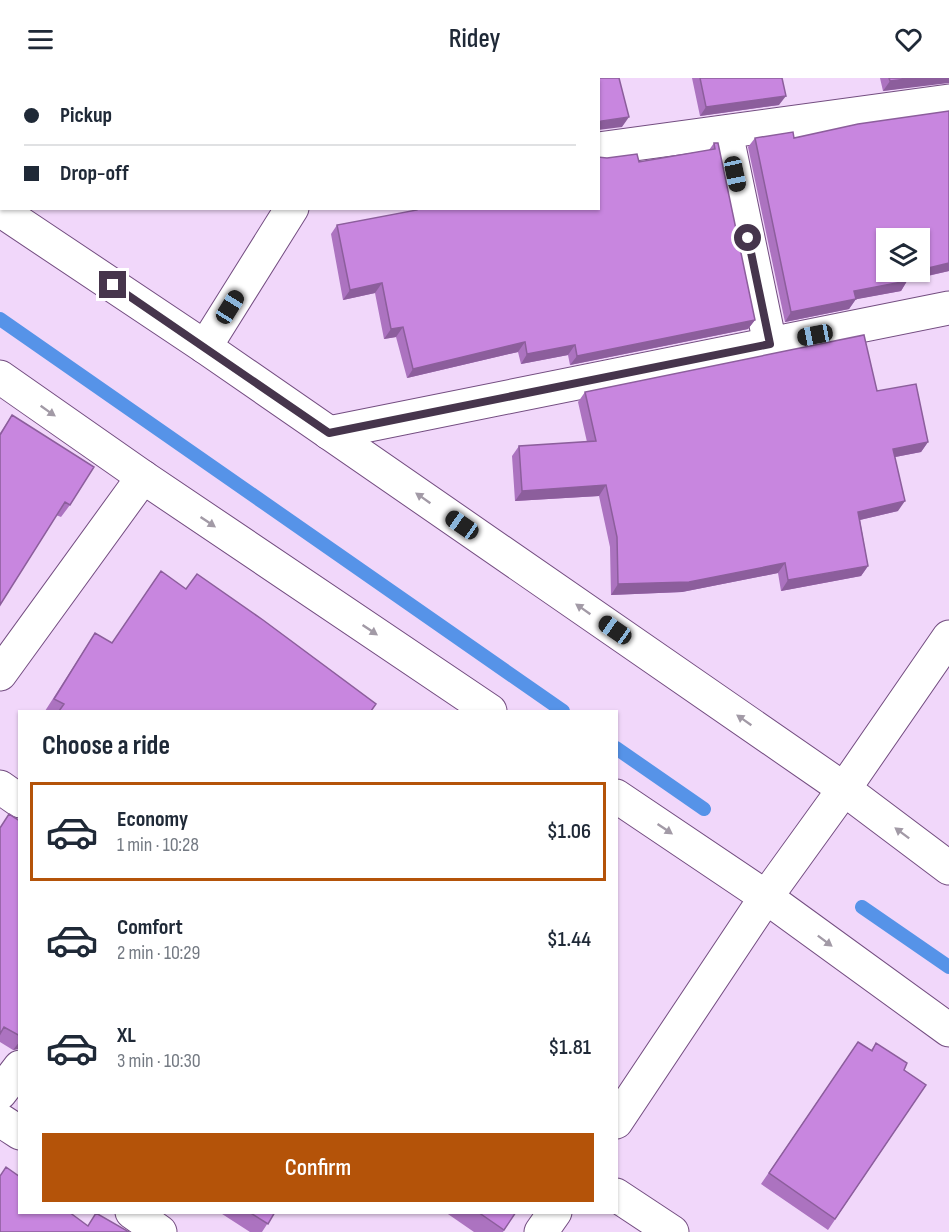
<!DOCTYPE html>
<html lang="en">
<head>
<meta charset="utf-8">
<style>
	:root { --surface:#fff; --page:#f2f2f3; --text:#1f2937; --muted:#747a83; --line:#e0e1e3; --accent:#b45309 }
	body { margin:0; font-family:"Sofia Sans Condensed",sans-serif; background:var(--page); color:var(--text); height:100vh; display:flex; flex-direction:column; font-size:22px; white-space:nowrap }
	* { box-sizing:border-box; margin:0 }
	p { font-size:20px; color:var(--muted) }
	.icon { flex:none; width:33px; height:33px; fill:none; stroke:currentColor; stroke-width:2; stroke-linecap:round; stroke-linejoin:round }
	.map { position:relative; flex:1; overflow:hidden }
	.panel { position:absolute; left:18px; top:632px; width:600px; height:504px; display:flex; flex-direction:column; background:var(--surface); border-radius:0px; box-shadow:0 2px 4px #0004 }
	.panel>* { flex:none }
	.guide { position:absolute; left:0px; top:0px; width:600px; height:132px; box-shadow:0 2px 4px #0004; display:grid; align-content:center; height:132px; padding:0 24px; background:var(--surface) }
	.buttons { position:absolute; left:876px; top:150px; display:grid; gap:12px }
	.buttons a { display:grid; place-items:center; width:54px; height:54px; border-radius:0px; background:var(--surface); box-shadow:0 2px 4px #0004; font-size:30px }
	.end { position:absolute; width:27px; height:27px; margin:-14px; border:8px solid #46354c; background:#fff; box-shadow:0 0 0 3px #fff }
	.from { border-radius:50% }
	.car { position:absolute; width:18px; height:36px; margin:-18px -9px; border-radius:8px; box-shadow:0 0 4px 2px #0007; background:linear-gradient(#222 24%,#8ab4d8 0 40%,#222 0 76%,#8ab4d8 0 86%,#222 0) }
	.guide b { display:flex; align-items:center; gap:21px; height:57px; font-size:22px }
	.guide b+b { border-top:2px solid var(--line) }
	.guide i { width:15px; height:15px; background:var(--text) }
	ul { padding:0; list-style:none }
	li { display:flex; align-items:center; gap:18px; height:99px; margin:0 12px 9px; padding:0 12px; border:3px solid transparent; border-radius:0px }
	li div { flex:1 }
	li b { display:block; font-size:22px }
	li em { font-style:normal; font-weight:600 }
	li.on { border-color:var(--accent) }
	li>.icon { width:54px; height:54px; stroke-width:1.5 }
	h2 { padding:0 24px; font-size:27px; line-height:72px }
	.button { display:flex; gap:12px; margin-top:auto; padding:12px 24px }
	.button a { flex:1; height:69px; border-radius:0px; background:var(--accent); color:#fff; font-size:24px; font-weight:600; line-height:69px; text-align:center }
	header { display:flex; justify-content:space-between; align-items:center; height:78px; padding:0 24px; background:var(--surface); font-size:27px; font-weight:600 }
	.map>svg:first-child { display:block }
</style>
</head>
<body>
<header><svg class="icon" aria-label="menu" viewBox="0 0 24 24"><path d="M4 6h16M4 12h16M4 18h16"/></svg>Ridey<svg class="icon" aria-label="heart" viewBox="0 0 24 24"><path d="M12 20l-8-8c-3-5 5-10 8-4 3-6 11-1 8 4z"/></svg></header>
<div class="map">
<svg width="949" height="1154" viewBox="0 0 949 1154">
	<rect width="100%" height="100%" fill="#f1d7fa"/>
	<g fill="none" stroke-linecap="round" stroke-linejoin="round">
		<path stroke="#5693e8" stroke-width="14" d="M 0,241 L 563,633
			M 616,670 L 704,731
			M 862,829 L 949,889"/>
		<defs>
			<path id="minor" d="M 231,0 L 231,2
				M 387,2 L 388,0
				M 0,27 L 2,35
				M 726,54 L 770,266
				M 598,71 L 949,23
				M 205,269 L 292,130
				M 329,355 L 949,230
				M 0,596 L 143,399
				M 0,709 L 20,723
				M 0,1015 L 20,989
				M 0,1042 L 20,1055
				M 616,1044 L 766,819 L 844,711 L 949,559
				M 616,1117 L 672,1154
				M 132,1134 L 160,1154
				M 541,1154 L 555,1134"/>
			<path id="secondary" d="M 0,132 L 205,269 L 844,711 L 949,790
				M 0,299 L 143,399 L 490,633
				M 616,718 L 766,819 L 949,952"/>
		</defs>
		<use href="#minor" stroke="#734d80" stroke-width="35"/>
		<use href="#secondary" stroke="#734d80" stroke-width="35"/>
		<use href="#minor" stroke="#fff" stroke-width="33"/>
		<use href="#secondary" stroke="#fff" stroke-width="33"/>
	</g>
	<path fill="#ac73c0" d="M 4,0 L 222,0 L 222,2 L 4,2 Z
		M 447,0 L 619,0 L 622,49 L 598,2 L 447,2 Z
		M 692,0 L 782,0 L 779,27 L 700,38 Z
		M 880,0 L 949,0 L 946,4 L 883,13 Z
		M 949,33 L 949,193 L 907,203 L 901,213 L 856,221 L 849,231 L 785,244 L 748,69 L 755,60 L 794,60 Z
		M 714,65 L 755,242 L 748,251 L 570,287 L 568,277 L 521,286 L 518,274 L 407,300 L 396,259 L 384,261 L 375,215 L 343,222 L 331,156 L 337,147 L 414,133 L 415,130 L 598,130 L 639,84 L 709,72 Z
		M 877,313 L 928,364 L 921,374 L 895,379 L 898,433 L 860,442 L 868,488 L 861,498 L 781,513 L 778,495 L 682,514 L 611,517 L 610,469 L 599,418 L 515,423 L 512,378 L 519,368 L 587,364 L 578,324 L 585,314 Z
		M 12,337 L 70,427 L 61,439 L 56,437 L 0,527 L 0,355 Z
		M 186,511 L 372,633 L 45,633 L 95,555 L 112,565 Z
		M 20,743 L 20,969 L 18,971 L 13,972 L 0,964 L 0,750 Z
		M 858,964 L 871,972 L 876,965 L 904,992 L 926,1007 L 828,1152 L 761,1106 Z
		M 219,1134 L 275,1134 L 262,1154 L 250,1154 Z
		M 445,1134 L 516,1134 L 503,1154 L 474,1154 Z"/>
	<path fill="#8c5e9c" d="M 915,0 L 949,0 L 949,5 L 883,13 L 890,3 Z
		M 786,18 L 779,27 L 700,38 L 706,29 Z
		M 629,39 L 622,49 L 598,52 L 598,44 L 602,43 Z
		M 949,185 L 949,193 L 899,204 L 906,195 L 911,194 L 920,194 L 920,192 Z
		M 907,203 L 901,213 L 847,223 L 854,213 Z
		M 382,205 L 375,215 L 343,222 L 350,212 Z
		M 856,221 L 849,231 L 785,244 L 791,234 Z
		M 755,242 L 748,251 L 570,287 L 577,278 Z
		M 403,249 L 396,259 L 384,261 L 391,251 Z
		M 525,264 L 518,274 L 407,300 L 413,291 Z
		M 575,267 L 568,277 L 521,286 L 527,276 Z
		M 928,364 L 921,374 L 885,381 L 893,371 Z
		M 606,407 L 599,418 L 515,423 L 522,413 Z
		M 905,423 L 898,433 L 851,444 L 858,434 Z
		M 785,485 L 778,495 L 682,514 L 611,517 L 618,506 Z
		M 868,488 L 861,498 L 781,513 L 788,502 Z
		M 20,963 L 20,969 L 18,971 L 13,972 Z"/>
	<path fill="#c886df" stroke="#8c5e9c" stroke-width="1.5" d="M 15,0 L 222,0 L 222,2 L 17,2 Z
		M 255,0 L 326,0 L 326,2 L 254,2 Z
		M 455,0 L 619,0 L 629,39 L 602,43 L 598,44 L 598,2 L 456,2 Z
		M 700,0 L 782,0 L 786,18 L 706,29 Z
		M 889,0 L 915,0 L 890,3 Z
		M 949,33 L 949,185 L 920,192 L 920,160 L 886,160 L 886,194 L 911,194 L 906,195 L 907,203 L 854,213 L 856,221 L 791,234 L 755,60 L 793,54 L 794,60 L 858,46 Z
		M 714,65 L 718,65 L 755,242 L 577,278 L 575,267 L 527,276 L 525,264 L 413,291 L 403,249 L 391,251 L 382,205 L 350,212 L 337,147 L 417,132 L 417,130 L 598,130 L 598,79 L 607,80 L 637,76 L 639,84 L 715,71 Z
		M 864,257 L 877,313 L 916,306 L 928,364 L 893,371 L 905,423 L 858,434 L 868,488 L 788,502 L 785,485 L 689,504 L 618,506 L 617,459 L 606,407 L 522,413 L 519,368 L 596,363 L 585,314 Z
		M 12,337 L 94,389 L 70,427 L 65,424 L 0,527 L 0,357 Z
		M 161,493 L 186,511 L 197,496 L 263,542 L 376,626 L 371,633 L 59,633 L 64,626 L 54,621 L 95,555 L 112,565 Z
		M 9,736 L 20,743 L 20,958 L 4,949 L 0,956 L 0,750 Z
		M 858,964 L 872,973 L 876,965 L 907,985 L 904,992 L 926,1007 L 835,1141 L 769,1095 Z
		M 6,1089 L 20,1099 L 20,1134 L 69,1134 L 88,1148 L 96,1135 L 129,1154 L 0,1154 L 0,1098 Z
		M 249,1134 L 275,1134 L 268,1146 Z
		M 478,1134 L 516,1134 L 504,1152 Z"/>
	<defs><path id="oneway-solid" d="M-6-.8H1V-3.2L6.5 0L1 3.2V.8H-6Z" transform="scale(1.5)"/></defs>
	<g fill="#a29aa6">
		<use href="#oneway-solid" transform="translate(48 333) rotate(35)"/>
		<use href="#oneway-solid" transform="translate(423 420) rotate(-145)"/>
		<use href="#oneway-solid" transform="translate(208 444) rotate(34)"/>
		<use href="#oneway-solid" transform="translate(583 531) rotate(-145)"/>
		<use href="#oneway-solid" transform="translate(370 552) rotate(34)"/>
		<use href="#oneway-solid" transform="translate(744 642) rotate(-145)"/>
		<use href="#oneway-solid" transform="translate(665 751) rotate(34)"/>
		<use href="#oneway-solid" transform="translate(902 755) rotate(-143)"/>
		<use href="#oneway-solid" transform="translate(825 863) rotate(37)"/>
	</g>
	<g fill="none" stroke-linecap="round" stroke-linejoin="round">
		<path stroke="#46354c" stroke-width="8" d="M 113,207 L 329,355 L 770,266 L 748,160"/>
	</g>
</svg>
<div class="buttons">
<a><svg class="icon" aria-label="layers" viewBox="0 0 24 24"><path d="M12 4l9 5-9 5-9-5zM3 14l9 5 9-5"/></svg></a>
</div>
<i class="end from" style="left:748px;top:160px"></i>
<i class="end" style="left:113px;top:207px"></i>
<i class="car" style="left:735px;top:96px;rotate:168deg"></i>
<i class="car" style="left:230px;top:229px;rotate:32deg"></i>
<i class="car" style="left:815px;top:257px;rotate:259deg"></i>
<i class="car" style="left:462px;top:447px;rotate:305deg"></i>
<i class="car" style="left:615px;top:552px;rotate:305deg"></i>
<div class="guide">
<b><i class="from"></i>Pickup</b>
<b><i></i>Drop-off</b>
</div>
<section class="panel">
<h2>Choose a ride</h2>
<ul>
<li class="on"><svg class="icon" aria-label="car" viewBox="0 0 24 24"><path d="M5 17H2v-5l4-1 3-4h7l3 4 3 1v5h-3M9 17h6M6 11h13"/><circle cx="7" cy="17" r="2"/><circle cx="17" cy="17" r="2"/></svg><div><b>Economy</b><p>1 min · 10:28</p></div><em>$1.06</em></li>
<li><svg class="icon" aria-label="car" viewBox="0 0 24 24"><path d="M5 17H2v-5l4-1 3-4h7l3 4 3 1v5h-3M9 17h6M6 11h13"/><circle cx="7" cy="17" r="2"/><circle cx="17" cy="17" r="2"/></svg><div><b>Comfort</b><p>2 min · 10:29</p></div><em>$1.44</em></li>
<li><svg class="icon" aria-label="car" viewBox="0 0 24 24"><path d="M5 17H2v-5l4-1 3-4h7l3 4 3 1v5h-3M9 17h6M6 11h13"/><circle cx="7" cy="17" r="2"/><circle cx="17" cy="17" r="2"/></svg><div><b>XL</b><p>3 min · 10:30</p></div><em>$1.81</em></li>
</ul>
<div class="button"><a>Confirm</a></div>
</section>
</div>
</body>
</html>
